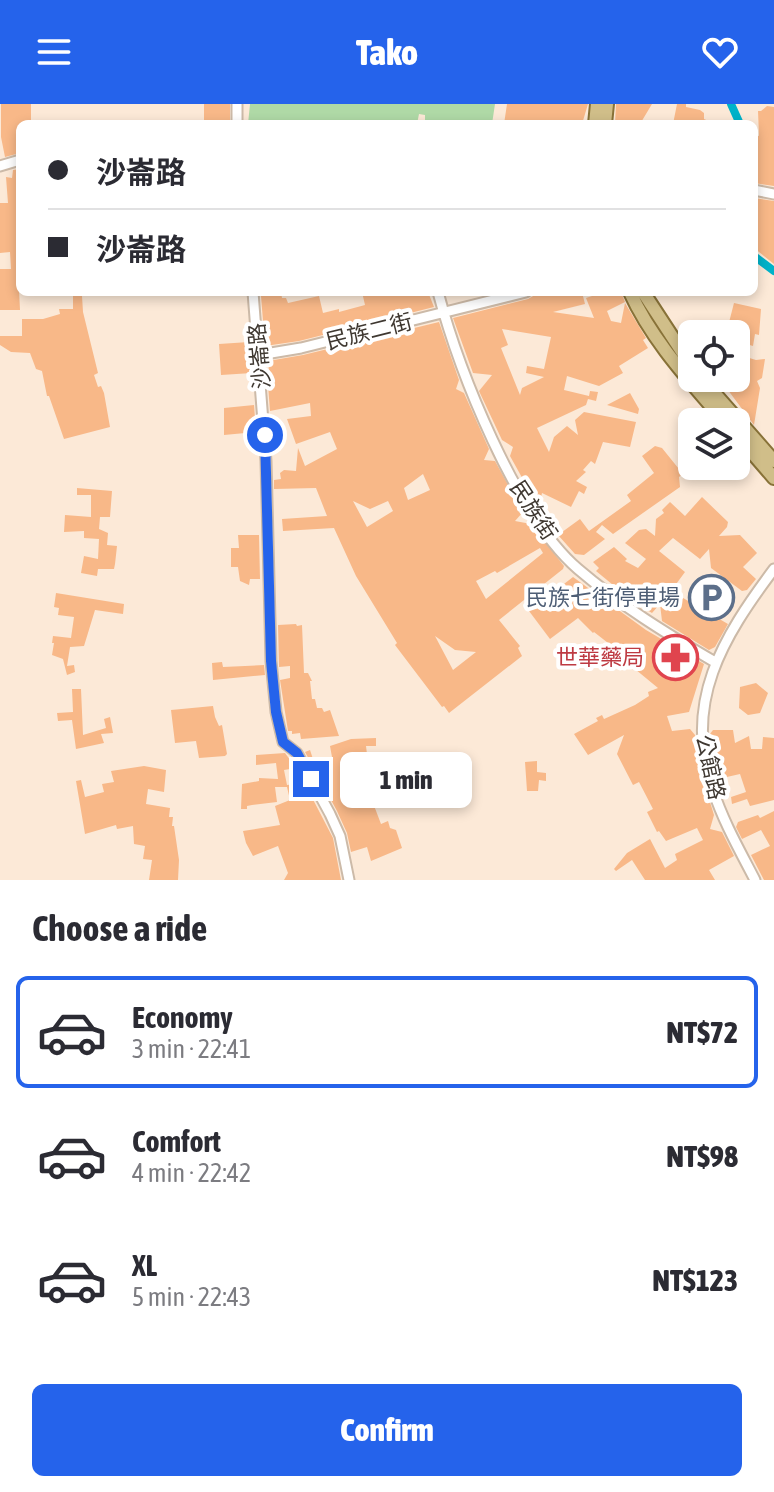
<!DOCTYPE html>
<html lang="en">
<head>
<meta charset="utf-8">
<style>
	:root { --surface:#fff; --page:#f2f2f3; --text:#2b2b33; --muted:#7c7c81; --line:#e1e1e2; --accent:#2563eb }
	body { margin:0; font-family:"Asap Condensed","Noto Sans TC",sans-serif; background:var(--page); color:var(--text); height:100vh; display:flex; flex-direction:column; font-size:30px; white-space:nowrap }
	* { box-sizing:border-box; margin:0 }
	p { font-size:26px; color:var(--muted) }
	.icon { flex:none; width:44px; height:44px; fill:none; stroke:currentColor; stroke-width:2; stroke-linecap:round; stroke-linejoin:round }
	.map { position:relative; height:776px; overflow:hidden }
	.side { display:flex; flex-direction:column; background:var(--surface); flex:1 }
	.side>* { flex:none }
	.hud { position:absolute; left:16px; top:16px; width:742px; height:176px; border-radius:12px; box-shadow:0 4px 12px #0003; display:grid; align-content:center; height:176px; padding:0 32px; background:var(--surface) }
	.fabs { position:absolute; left:678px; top:216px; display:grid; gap:16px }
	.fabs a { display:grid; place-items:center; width:72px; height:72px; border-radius:12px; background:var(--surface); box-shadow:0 4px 12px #0003; font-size:40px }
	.end { position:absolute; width:36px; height:36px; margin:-18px; border:10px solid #2563eb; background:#fff; box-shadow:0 0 0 4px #fff }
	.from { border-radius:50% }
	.bubble { position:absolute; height:56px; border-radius:12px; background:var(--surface); box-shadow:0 4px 12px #0003; font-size:26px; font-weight:800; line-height:56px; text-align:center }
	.hud b { display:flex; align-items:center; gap:28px; height:76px; font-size:30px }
	.hud b+b { border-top:2px solid var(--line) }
	.hud i { width:20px; height:20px; background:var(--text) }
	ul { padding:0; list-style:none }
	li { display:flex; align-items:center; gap:24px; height:112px; margin:0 16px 12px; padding:0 16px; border:4px solid transparent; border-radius:12px }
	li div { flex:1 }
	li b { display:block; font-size:30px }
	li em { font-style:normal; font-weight:800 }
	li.current { border-color:var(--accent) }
	li>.icon { width:72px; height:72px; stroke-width:1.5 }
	h2 { padding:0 32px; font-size:36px; line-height:96px }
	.primary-button { display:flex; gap:16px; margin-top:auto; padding:16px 32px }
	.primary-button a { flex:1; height:92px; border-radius:12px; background:var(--accent); color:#fff; font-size:32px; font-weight:800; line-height:92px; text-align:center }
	header { display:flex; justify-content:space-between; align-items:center; height:104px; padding:0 32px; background:var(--accent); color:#fff; font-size:36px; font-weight:800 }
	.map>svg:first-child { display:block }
</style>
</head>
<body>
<header><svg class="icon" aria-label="menu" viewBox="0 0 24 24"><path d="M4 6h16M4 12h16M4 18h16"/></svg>Tako<svg class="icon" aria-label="heart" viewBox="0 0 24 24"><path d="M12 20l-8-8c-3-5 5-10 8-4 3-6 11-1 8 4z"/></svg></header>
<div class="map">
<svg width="774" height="776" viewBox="0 0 774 776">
	<rect width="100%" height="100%" fill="#fce9d7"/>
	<path fill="#afd9a6" d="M 250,0 L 495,0 L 492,20 L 425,20 L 425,11 L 419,10 L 417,20 L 248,20 Z"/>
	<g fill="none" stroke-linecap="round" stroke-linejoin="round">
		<path stroke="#00b2c9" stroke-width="8" d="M 731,0 L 740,20
			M 754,152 L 774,167"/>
	</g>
	<path fill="#f8b888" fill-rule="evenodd" d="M 1,0 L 31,0 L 31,20 L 20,20 L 20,49 L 5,53 L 1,33 Z
		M 204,0 L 230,0 L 230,20 L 204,20 Z
		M 507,0 L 588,0 L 582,20 L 504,20 Z
		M 616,0 L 652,0 L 640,20 L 615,20 Z
		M 677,0 L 686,0 L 686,3 L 700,6 L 704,9 L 704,15 L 715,20 L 673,20 Z
		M 767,2 L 774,3 L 774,82 L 754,79 L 754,35 L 755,31 L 759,32 L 758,7 L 761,7 Z
		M 20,65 L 20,119 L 16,125 L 20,206 L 0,206 L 0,165 L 11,165 L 10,148 L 0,149 L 0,99 L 8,99 L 6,73 L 12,74 L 13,66 Z
		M 754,94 L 774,97 L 774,160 L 754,144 Z
		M 270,188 L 281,188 L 282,194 L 286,194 L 288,199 L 319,192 L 323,209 L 339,205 L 339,208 L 365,201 L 362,188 L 428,188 L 434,203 L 299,237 L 265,242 L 261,192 L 271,192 Z
		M 540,188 L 582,188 L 585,200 L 553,208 L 594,214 L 586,194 L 598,190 L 597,188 L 621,188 L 625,198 L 607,207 L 611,217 L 621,219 L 625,199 L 646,234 L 643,236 L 648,244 L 619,262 L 623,269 L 599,282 L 567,272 L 564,286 L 589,292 L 590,287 L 598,288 L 596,297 L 588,295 L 586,301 L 537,324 L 549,348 L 554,333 L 567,322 L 578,331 L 575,316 L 584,308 L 636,318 L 630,343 L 603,338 L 595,360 L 591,357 L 583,366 L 586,368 L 576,377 L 587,383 L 584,390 L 579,387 L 571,403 L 542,389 L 539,402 L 535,397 L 510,352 L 513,343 L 502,336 L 479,287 L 492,271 L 473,269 L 453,214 L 528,195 ZM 502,225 L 551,233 L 544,265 L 527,262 L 526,269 L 544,273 L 522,284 L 520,291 L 501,244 L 508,241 Z
		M 73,192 L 82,192 L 83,208 L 98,269 L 94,271 L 98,283 L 101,282 L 104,289 L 110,323 L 64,335 L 49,292 L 47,292 L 42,267 L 36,265 L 30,249 L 11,248 L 0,241 L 0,232 L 22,232 L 22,215 L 43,215 L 60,210 L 59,205 L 73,205 Z
		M 734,199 L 761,205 L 759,231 L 755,230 L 753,242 L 736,237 L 736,230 L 726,230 Z
		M 439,218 L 459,276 L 456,285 L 464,289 L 489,345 L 484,356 L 495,357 L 523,408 L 515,417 L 531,420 L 564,462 L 563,465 L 499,516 L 520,542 L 518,544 L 522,552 L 449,609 L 444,602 L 442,603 L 395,541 L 397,539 L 356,472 L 334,424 L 283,427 L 282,415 L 327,412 L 316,384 L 274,385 L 274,376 L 281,375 L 280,369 L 284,366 L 296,367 L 298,344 L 305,362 L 337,345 L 330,328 L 296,340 L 287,315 L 311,312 L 310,299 L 270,307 L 267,268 L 269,267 L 268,257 L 303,251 ZM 423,370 L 430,386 L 408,396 L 404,384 ZM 353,397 L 370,405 L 388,397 L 393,407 L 367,423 ZM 540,444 L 543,449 L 486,495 L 476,477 L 495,467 L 497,469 ZM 435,532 L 455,546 L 476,548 L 453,566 Z
		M 249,238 L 252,269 L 221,271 L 219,240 Z
		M 736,250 L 756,256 L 765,255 L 762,274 L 757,277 L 760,284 L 754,321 L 719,274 L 736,274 Z
		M 630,289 L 639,305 L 638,310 L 607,301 Z
		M 254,301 L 256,328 L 224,331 L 224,304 Z
		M 655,342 L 662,344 L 683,370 L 679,373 L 680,383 L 613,430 L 602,421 L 596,428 L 605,435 L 584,451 L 575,450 L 558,431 L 580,415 L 589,427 L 631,397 L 627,391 L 654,369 L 642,352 Z
		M 77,384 L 112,387 L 110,413 L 100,413 L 99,425 L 108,429 L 107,441 L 117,442 L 115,460 L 114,465 L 98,465 L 97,472 L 81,469 L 84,452 L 98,455 L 99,435 L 84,434 L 84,427 L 64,428 L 65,411 L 91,413 L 91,391 L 77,391 Z
		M 702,393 L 728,418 L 727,423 L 719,432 L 740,431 L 757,449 L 743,463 L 756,475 L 747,486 L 742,487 L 711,464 L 709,445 L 700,455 L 673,434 L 659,447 L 685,468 L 671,487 L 728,520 L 715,543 L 709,546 L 662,517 L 660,500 L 652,509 L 635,499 L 596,467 L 599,464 L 593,458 L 614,443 L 627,455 L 625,457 L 638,464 L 646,455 L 625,439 L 639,426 L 646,425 L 655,432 L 656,415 L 664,409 L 662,406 L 670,398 L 685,412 Z
		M 238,431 L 259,431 L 260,475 L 250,475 L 249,481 L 240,477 L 238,463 L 231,463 L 231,444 L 239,444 Z
		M 573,473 L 646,526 L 704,560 L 689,608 L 667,612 L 672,627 L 690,625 L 695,631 L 697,656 L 714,711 L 710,725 L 722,728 L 734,752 L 709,766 L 715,776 L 645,776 L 632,756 L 616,767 L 614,765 L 627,749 L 650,735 L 665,764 L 677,756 L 675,750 L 703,736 L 697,724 L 666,737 L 659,727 L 657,728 L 647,708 L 653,705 L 639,678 L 633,681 L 617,650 L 624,631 L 588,651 L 574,630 L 598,617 L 596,614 L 602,611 L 604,615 L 635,601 L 649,592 L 648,588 L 658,584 L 624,556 L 626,553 L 594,528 L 593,529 L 578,514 L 550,535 L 529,507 Z
		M 56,489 L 124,500 L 123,510 L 95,506 L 84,542 L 70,543 L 67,562 L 74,561 L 75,568 L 67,571 L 63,555 L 52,551 L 54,539 L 52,539 L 53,532 L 71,534 L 74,513 L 58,511 L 59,504 L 54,503 Z
		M 296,520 L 297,522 L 302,521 L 304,569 L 308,569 L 312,577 L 310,577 L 312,595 L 315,595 L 317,604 L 322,604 L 324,608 L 330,606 L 339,632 L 301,635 L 300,629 L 292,630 L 292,627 L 288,627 L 280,576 L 290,574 L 290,562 L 279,563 L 278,521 Z
		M 222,558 L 223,563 L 264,561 L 265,571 L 213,576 L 212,559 Z
		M 756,579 L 768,589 L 760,609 L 748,611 L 739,604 L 740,583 Z
		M 72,585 L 81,585 L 83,631 L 106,624 L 104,615 L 110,613 L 113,629 L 101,630 L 104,639 L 76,645 L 72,616 L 58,617 L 57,609 L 73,608 Z
		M 213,602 L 215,613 L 219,622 L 222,621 L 227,650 L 225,652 L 199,654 L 196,637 L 175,639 L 171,606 Z
		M 713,626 L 733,626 L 735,639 L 749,632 L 751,645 L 762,645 L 763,633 L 774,634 L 774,696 L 750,702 L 747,695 L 732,700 L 731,693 L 746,688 L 740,670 L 718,675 L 712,648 L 710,630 Z
		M 376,634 L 376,642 L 366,642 L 368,658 L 378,658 L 378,665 L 356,665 L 360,672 L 353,676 L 362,696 L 370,691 L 381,720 L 388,717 L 390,724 L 396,726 L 402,744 L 371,757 L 367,743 L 351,748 L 347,729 L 337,707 L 305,648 L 310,646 L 315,661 L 327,658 L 326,654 L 332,653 L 330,642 L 351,635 Z
		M 285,649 L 296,664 L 284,666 L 287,681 L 302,679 L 303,684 L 306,682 L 333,734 L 341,776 L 284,776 L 288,769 L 278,742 L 253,752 L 246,739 L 243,727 L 280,721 L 275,702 L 290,696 L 287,683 L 275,683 L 277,698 L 252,701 L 247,702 L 247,705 L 241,705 L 242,680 L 259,677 L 259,674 L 278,675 L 276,659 L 256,661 L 256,651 Z
		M 537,657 L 537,668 L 546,669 L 546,677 L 539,676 L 538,687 L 527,687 L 525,658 Z
		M 144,662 L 166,666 L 164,688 L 148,685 L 146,700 L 170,704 L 169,713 L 173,713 L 172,722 L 174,722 L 179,756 L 178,776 L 149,776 L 152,756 L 143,755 L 145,742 L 134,740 L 133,722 L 117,725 L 116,721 L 85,730 L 76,677 L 81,676 L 85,693 L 104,688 L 102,680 L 114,678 L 111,667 Z
		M 774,707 L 774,776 L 764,776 L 751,751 L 770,742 L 761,726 L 742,735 L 736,723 L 738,718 L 758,711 L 760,714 Z"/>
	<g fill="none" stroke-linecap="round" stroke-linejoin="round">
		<defs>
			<path id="minor" d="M 237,0 L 237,20
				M 0,62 L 20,56
				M 754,86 L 774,90
				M 253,188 L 266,357 L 271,557 L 276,608 L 283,638 L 297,649 L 330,710 L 340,732 L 349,776
				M 438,188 C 459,267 516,412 578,465 C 620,501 667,530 715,558
				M 259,251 L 301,244 L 526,188
				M 755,776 C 740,747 723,717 713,686 C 682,599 723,533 774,465"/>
			<path id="major" d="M 595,20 L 597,0
				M 605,20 L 607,0
				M 630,188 C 652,237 691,278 725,318
				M 643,188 L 692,263
				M 701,274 L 774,357
				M 736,330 L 774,374"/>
		</defs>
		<use href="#minor" stroke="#ccbaa8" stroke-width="13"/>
		<use href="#major" stroke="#887238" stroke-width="16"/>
		<use href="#minor" stroke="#fff" stroke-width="9"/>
		<use href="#major" stroke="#d0be89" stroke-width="12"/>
	</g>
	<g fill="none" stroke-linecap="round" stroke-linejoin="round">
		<path stroke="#2563eb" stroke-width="10" d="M 265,331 L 271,557 L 276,608 L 283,638 L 297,649 L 311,675"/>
	</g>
	<defs>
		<symbol id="parking-ring" viewBox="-11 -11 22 22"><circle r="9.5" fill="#fff" stroke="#5c6f8a" stroke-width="1.5"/><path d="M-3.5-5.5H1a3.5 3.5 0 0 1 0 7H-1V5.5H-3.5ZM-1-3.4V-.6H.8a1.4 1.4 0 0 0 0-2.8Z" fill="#5c6f8a"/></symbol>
		<symbol id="pharmacy-ring" viewBox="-11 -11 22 22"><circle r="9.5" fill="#fff" stroke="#e0444e" stroke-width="1.5"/><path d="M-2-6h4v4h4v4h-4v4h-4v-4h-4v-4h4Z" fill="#e0444e"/></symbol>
	</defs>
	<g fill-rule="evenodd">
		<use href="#parking-ring" x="686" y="468" width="51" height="51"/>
		<use href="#pharmacy-ring" x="650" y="528" width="51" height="51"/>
	</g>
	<g text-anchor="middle" stroke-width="8" stroke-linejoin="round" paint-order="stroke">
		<g font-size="22" fill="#3f3831" stroke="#fff">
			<text transform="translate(369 227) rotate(-14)" y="8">民族二街</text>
			<text transform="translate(259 252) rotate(-95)" y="8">沙崙路</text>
			<text transform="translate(534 406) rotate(57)" y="8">民族街</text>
			<text transform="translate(711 663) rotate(78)" y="8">公館路</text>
		</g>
		<g font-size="22" fill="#4e5e75" stroke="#fff" text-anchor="end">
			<text x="680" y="501">民族七街停車場</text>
		</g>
		<g font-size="22" fill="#be3a42" stroke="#fff" text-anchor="end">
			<text x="644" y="561">世華藥局</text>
		</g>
	</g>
</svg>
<div class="fabs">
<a><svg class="icon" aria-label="locate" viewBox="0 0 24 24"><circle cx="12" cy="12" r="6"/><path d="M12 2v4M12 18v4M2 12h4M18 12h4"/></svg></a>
<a><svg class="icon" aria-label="layers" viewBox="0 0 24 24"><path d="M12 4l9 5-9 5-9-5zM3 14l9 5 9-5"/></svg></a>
</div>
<i class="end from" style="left:265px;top:331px"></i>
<i class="end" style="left:311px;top:675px"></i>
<div class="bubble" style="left:340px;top:648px;width:132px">1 min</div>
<div class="hud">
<b><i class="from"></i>沙崙路</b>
<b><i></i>沙崙路</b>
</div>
</div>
<section class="side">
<h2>Choose a ride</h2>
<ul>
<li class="current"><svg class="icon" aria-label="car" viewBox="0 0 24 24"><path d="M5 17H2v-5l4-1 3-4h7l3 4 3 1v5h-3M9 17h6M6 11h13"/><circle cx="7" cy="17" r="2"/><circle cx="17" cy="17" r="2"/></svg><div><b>Economy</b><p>3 min · 22:41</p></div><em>NT$72</em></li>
<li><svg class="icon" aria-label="car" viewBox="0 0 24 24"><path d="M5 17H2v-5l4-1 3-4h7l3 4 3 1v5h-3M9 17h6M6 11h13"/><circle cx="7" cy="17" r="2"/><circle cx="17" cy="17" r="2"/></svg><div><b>Comfort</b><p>4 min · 22:42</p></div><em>NT$98</em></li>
<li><svg class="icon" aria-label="car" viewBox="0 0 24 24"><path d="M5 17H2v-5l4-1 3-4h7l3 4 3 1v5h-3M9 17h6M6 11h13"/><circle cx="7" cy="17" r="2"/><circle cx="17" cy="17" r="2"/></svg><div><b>XL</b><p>5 min · 22:43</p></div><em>NT$123</em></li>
</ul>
<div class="primary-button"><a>Confirm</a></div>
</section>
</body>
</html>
